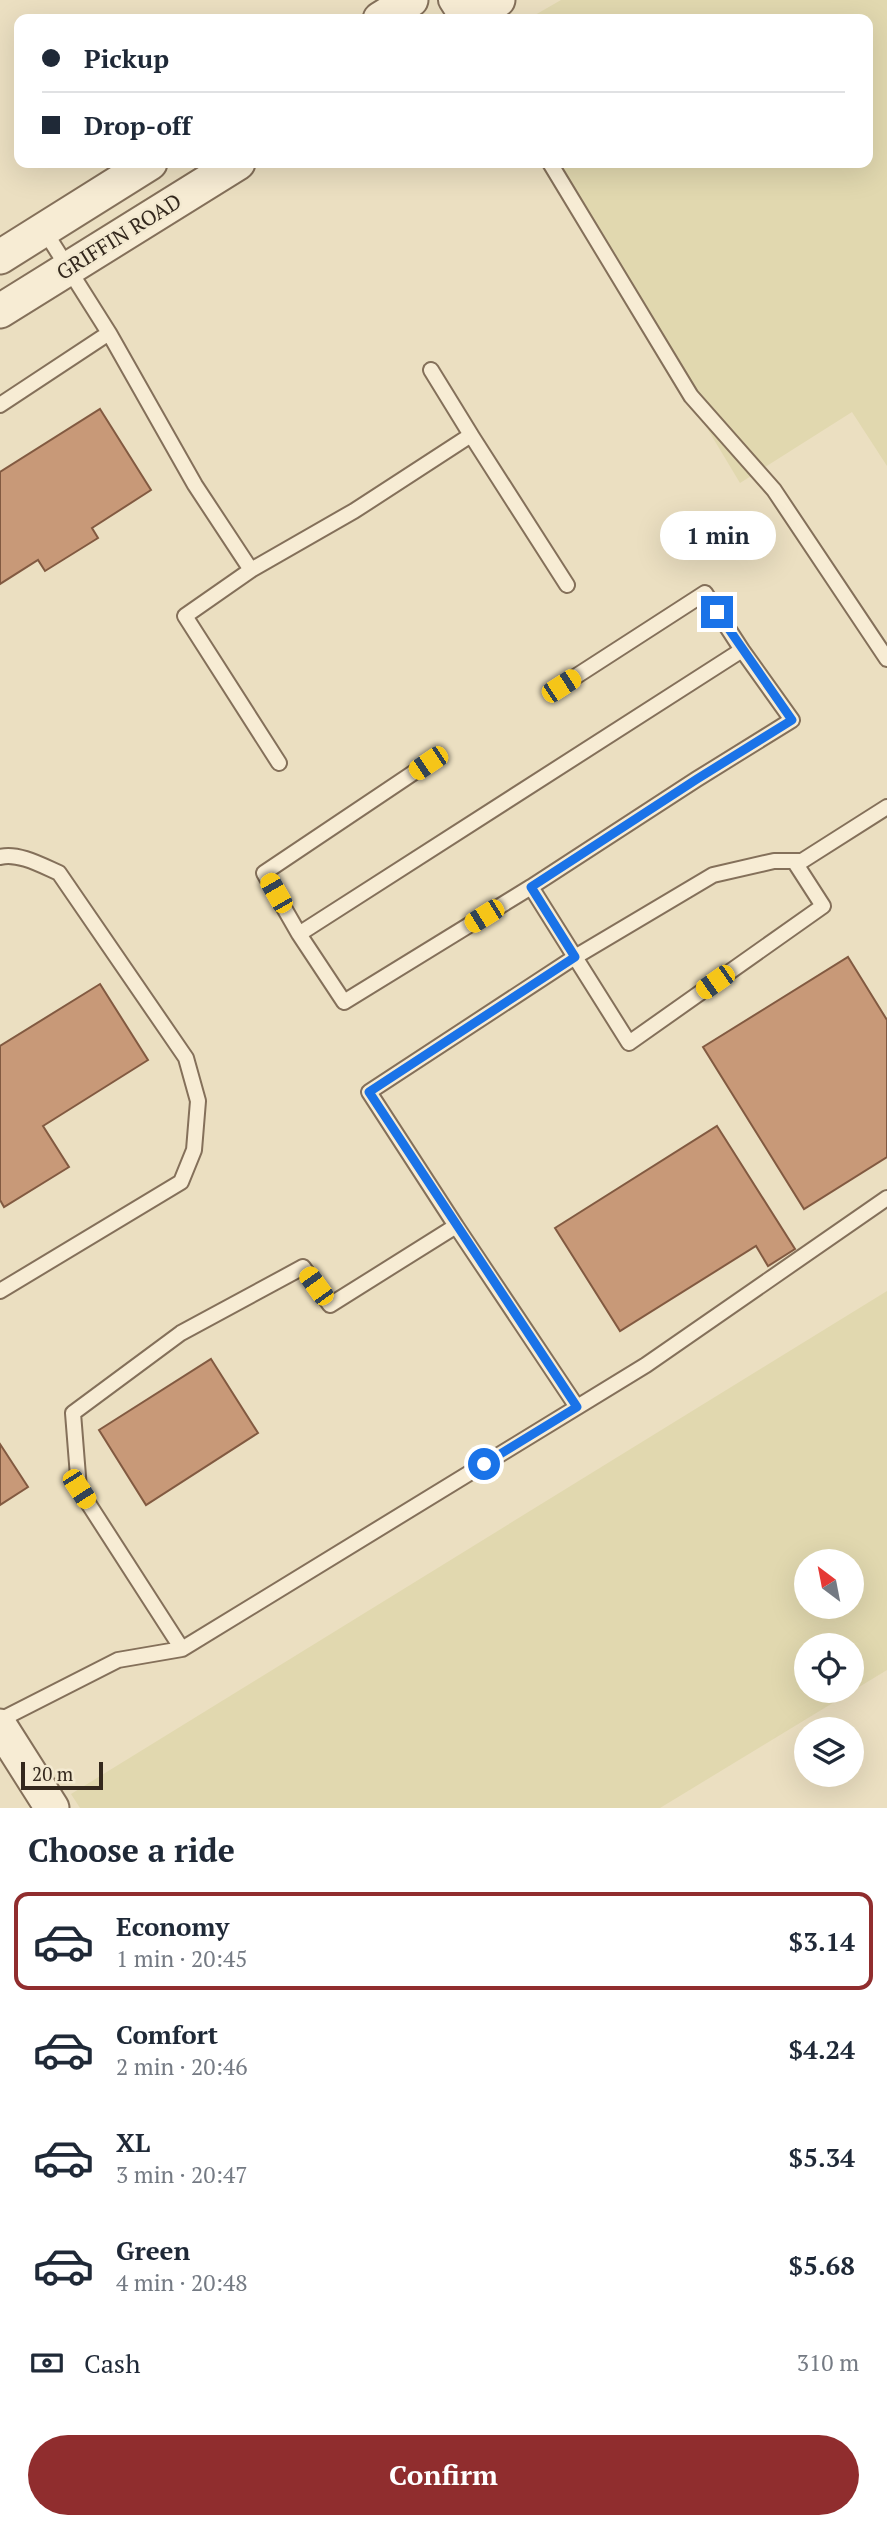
<!DOCTYPE html>
<html lang="en">
<head>
<meta charset="utf-8">
<style>
	:root { --surface:#fff; --page:#f6f6f7; --text:#1f2937; --muted:#747a83; --line:#e0e1e3; --accent:#902d2e }
	body { margin:0; font-family:"PT Serif",serif; background:var(--page); color:var(--text); height:100vh; display:flex; flex-direction:column; font-size:26px; white-space:nowrap }
	* { box-sizing:border-box; margin:0 }
	p { font-size:23px; color:var(--muted) }
	.icon { flex:none; width:38px; height:38px; fill:none; stroke:currentColor; stroke-width:2; stroke-linecap:round; stroke-linejoin:round }
	.map { position:relative; height:1808px; overflow:hidden }
	.sheet { display:flex; flex-direction:column; background:var(--surface); flex:1 }
	.sheet>* { flex:none }
	.top-card { position:absolute; left:14px; top:14px; width:859px; height:154px; border-radius:14px; box-shadow:0 7px 28px #0002; display:grid; align-content:center; height:154px; padding:0 28px; background:var(--surface) }
	.needle { width:46px; rotate:328deg }
	.fabs { position:absolute; left:794px; top:1549px; display:grid; gap:14px }
	.fabs a { display:grid; place-items:center; width:70px; height:70px; border-radius:50%; background:var(--surface); box-shadow:0 7px 28px #0002; font-size:35px }
	.scale { position:absolute; left:21px; bottom:18px; width:82px; box-sizing:border-box; padding-left:7px; border:4px solid #34281d; border-top:0; font-size:19px; line-height:24px; white-space:nowrap; color:#34281d; -webkit-text-stroke:5px #f3e9d0; paint-order:stroke }
	.end { position:absolute; width:32px; height:32px; margin:-16px; border:9px solid #1a73e8; background:#fff; box-shadow:0 0 0 4px #fff }
	.from { border-radius:50% }
	.bubble { position:absolute; height:49px; border-radius:24px; background:var(--surface); box-shadow:0 7px 28px #0002; font-size:23px; font-weight:600; line-height:49px; text-align:center }
	.car { position:absolute; width:21px; height:42px; margin:-21px -10px; border-radius:9px; box-shadow:0 0 5px 2px #0007; background:linear-gradient(#f5c518 24%,#345 0 40%,#f5c518 0 76%,#345 0 86%,#f5c518 0) }
	.top-card b { display:flex; align-items:center; gap:24px; height:66px; font-size:26px }
	.top-card b+b { border-top:2px solid var(--line) }
	.top-card i { width:18px; height:18px; background:var(--text) }
	ul { padding:0; list-style:none }
	li { display:flex; align-items:center; gap:21px; height:98px; margin:0 14px 10px; padding:0 14px; border:4px solid transparent; border-radius:14px }
	li div { flex:1 }
	li b { display:block; font-size:26px }
	li em { font-style:normal; font-weight:600 }
	li.selected { border-color:var(--accent) }
	li>.icon { width:63px; height:63px; stroke-width:1.5 }
	h2 { padding:0 28px; font-size:32px; line-height:84px }
	.pay { display:flex; align-items:center; gap:18px; height:77px; padding:0 28px; font-size:26px }
	.pay p { margin-inline-start:auto }
	.primary-button { display:flex; gap:14px; margin-top:auto; padding:14px 28px }
	.primary-button a { flex:1; height:80px; border-radius:42px; background:var(--accent); color:#fff; font-size:28px; font-weight:600; line-height:80px; text-align:center }
	.map>svg:first-child { display:block }
</style>
</head>
<body>
<div class="map">
<svg width="887" height="1808" viewBox="0 0 887 1808">
	<rect width="100%" height="100%" fill="#ebdfc1"/>
	<path fill="#e1d8af" fill-rule="evenodd" d="M 561,0 L 887,0 L 887,466 L 852,412 L 740,483 L 548,163 L 868,163 L 868,19 L 528,19 Z
		M 887,1291 L 887,1670 L 660,1808 L 80,1808 L 71,1794 ZM 807,1561 L 852,1561 L 852,1606 L 807,1606 ZM 807,1645 L 852,1645 L 852,1690 L 807,1690 Z"/>
	<path fill="#c89978" stroke="#825a41" stroke-width="2" d="M 100,409 L 151,490 L 92,528 L 98,538 L 45,571 L 38,560 L 0,584 L 0,472 Z
		M 848,957 L 887,1020 L 887,1157 L 804,1209 L 703,1047 Z
		M 100,984 L 148,1060 L 43,1126 L 69,1167 L 4,1207 L 0,1200 L 0,1046 Z
		M 717,1126 L 795,1249 L 768,1266 L 756,1246 L 620,1331 L 555,1228 Z
		M 211,1359 L 258,1433 L 146,1505 L 99,1430 Z
		M 0,1444 L 28,1487 L 0,1505 Z"/>
	<g fill="none" stroke-linecap="round" stroke-linejoin="round">
		<defs>
			<path id="service" d="M 550,163 L 691,396 L 774,490 L 887,659
				M 44,230 L 109,333 L 195,485 L 251,570 L 354,511 L 471,435 L 567,585
				M 431,370 L 471,435
				M 0,405 L 109,333
				M 251,570 L 185,616 L 279,763
				M 561,686 L 705,593 L 742,650
				M 0,857 C 18,852 43,866 59,873 L 186,1058 L 198,1101 L 194,1150 L 181,1182 L 0,1291
				M 531,887 L 344,1002 L 299,934 L 742,650 L 792,720 L 697,779 L 531,887 L 629,1043 L 823,906 L 794,861
				M 299,934 L 264,873 L 428,763
				M 456,1226 L 577,1407
				M 182,1649 L 79,1489 L 73,1413 L 181,1333 L 303,1267 L 330,1305 L 456,1226 L 369,1092 L 575,957 L 713,875 L 774,861 L 802,861 L 887,807
				M 0,1720 L 118,1660 L 182,1649 L 646,1365 L 887,1198"/>
			<path id="minor" d="M 452,0 L 464,19"/>
			<path id="tertiary" d="M 380,19 L 411,0
				M 467,19 L 498,0
				M 0,257 L 150,163
				M 0,311 L 238,163
				M 0,1726 L 52,1808"/>
		</defs>
		<use href="#service" stroke="#84705a" stroke-width="18"/>
		<use href="#minor" stroke="#84705a" stroke-width="30"/>
		<use href="#tertiary" stroke="#84705a" stroke-width="37"/>
		<use href="#service" stroke="#f7ecd4" stroke-width="14"/>
		<use href="#minor" stroke="#f7ecd4" stroke-width="26"/>
		<use href="#tertiary" stroke="#f7ecd4" stroke-width="33"/>
	</g>
	<g fill="none" stroke-linecap="round" stroke-linejoin="round">
		<path stroke="#1a73e8" stroke-width="9" d="M 484,1464 L 577,1407 L 369,1092 L 575,957 L 531,887 L 697,779 L 792,720 L 717,612"/>
	</g>
	<g text-anchor="middle" stroke-width="5" stroke-linejoin="round" paint-order="stroke">
		<g font-size="21" fill="#34281d" stroke="#f3e9d0">
			<text transform="translate(119 237) rotate(-32)" y="7">GRIFFIN ROAD</text>
		</g>
	</g>
</svg>
<div class="fabs">
<a><svg class="needle" viewBox="-14 -14 28 28"><path d="M0-13l5 13h-10z" fill="#e53935"/><path d="M0 13l5-13h-10z" fill="#747a83"/></svg></a>
<a><svg class="icon" aria-label="locate" viewBox="0 0 24 24"><circle cx="12" cy="12" r="6"/><path d="M12 2v4M12 18v4M2 12h4M18 12h4"/></svg></a>
<a><svg class="icon" aria-label="layers" viewBox="0 0 24 24"><path d="M12 4l9 5-9 5-9-5zM3 14l9 5 9-5"/></svg></a>
</div>
<div class="scale">20 m</div>
<i class="end from" style="left:484px;top:1464px"></i>
<i class="end" style="left:717px;top:612px"></i>
<div class="bubble" style="left:660px;top:511px;width:116px">1 min</div>
<i class="car" style="left:561px;top:686px;rotate:57deg"></i>
<i class="car" style="left:428px;top:763px;rotate:236deg"></i>
<i class="car" style="left:276px;top:893px;rotate:330deg"></i>
<i class="car" style="left:484px;top:916px;rotate:238deg"></i>
<i class="car" style="left:715px;top:982px;rotate:235deg"></i>
<i class="car" style="left:316px;top:1286px;rotate:324deg"></i>
<i class="car" style="left:79px;top:1489px;rotate:147deg"></i>
<div class="top-card">
<b><i class="from"></i>Pickup</b>
<b><i></i>Drop-off</b>
</div>
</div>
<section class="sheet">
<h2>Choose a ride</h2>
<ul>
<li class="selected"><svg class="icon" aria-label="car" viewBox="0 0 24 24"><path d="M5 17H2v-5l4-1 3-4h7l3 4 3 1v5h-3M9 17h6M6 11h13"/><circle cx="7" cy="17" r="2"/><circle cx="17" cy="17" r="2"/></svg><div><b>Economy</b><p>1 min · 20:45</p></div><em>$3.14</em></li>
<li><svg class="icon" aria-label="car" viewBox="0 0 24 24"><path d="M5 17H2v-5l4-1 3-4h7l3 4 3 1v5h-3M9 17h6M6 11h13"/><circle cx="7" cy="17" r="2"/><circle cx="17" cy="17" r="2"/></svg><div><b>Comfort</b><p>2 min · 20:46</p></div><em>$4.24</em></li>
<li><svg class="icon" aria-label="car" viewBox="0 0 24 24"><path d="M5 17H2v-5l4-1 3-4h7l3 4 3 1v5h-3M9 17h6M6 11h13"/><circle cx="7" cy="17" r="2"/><circle cx="17" cy="17" r="2"/></svg><div><b>XL</b><p>3 min · 20:47</p></div><em>$5.34</em></li>
<li><svg class="icon" aria-label="car" viewBox="0 0 24 24"><path d="M5 17H2v-5l4-1 3-4h7l3 4 3 1v5h-3M9 17h6M6 11h13"/><circle cx="7" cy="17" r="2"/><circle cx="17" cy="17" r="2"/></svg><div><b>Green</b><p>4 min · 20:48</p></div><em>$5.68</em></li>
</ul>
<div class="pay"><svg class="icon" aria-label="cash" viewBox="0 0 24 24"><path d="M3 7h18v10H3z"/><circle cx="12" cy="12" r="2"/></svg>Cash<p>310 m</p></div>
<div class="primary-button"><a>Confirm</a></div>
</section>
</body>
</html>
